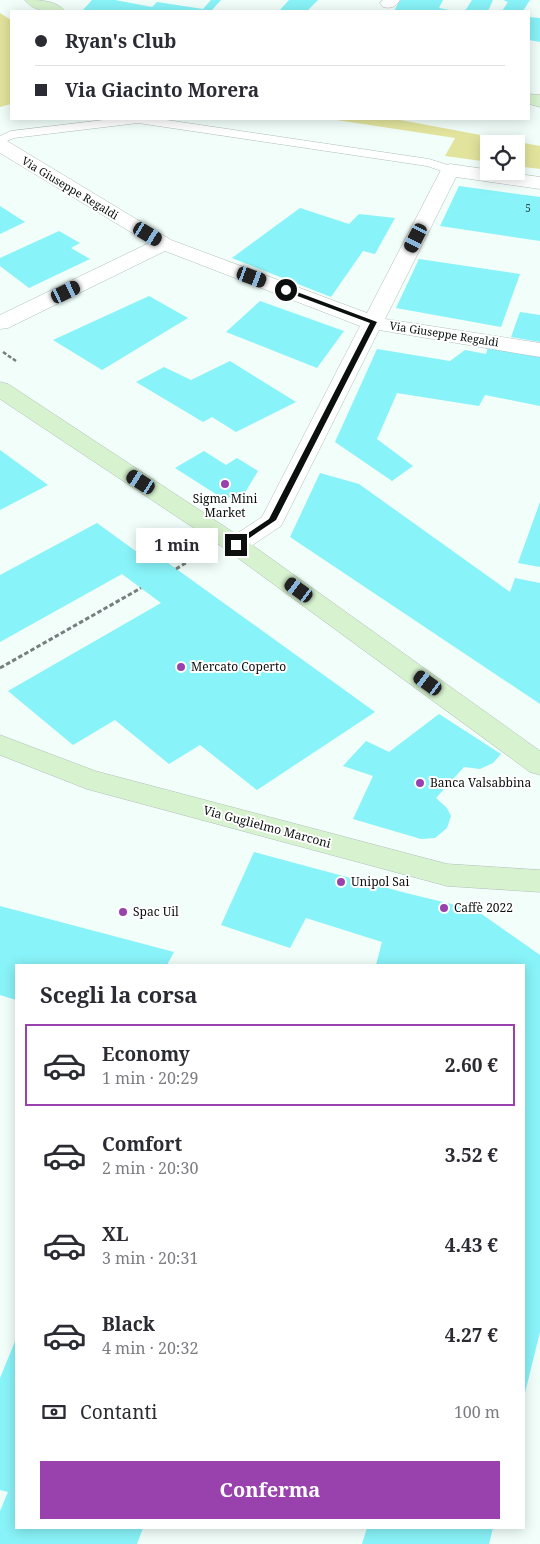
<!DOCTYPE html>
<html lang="it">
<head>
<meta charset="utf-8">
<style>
	:root { --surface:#fff; --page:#f2f2f3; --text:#2b2b33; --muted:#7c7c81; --line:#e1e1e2; --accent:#9941ad }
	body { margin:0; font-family:"Noto Serif",serif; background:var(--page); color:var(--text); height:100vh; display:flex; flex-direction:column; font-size:19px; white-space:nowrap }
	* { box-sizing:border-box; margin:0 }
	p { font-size:16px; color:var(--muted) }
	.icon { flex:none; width:28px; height:28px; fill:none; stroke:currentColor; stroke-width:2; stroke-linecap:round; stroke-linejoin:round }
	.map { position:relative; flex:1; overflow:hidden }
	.drawer { position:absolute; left:15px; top:964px; width:510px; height:565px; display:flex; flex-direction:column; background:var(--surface); border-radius:0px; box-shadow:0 2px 12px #0003 }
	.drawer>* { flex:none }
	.guide { position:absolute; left:10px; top:10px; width:520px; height:110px; border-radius:0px; box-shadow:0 2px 12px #0003; display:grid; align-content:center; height:110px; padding:0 25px; background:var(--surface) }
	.controls { position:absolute; left:480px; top:135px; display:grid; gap:10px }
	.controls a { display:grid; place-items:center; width:45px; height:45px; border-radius:0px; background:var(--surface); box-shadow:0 2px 12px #0003; font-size:25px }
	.end { position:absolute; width:22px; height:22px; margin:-11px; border:6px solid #0b0f0d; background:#fff; box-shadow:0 0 0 2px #fff }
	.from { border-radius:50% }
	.bubble { position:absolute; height:35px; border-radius:0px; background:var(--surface); box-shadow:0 2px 12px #0003; font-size:16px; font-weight:700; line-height:35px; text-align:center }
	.car { position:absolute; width:15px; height:30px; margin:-15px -8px; border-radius:6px; box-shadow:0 0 4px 1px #0007; background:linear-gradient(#222 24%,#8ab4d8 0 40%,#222 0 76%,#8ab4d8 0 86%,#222 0) }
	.guide b { display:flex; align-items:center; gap:18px; height:48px; font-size:19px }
	.guide b+b { border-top:1px solid var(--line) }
	.guide i { width:12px; height:12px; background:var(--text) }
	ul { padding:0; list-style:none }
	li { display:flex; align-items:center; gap:15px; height:82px; margin:0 10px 8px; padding:0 15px; border:2px solid transparent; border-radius:0px }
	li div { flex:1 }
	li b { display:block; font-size:19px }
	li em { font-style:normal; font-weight:700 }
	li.current { border-color:var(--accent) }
	li>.icon { width:45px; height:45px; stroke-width:1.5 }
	h2 { padding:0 25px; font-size:22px; line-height:60px }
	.pay { display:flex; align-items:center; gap:12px; height:55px; padding:0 25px; font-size:19px }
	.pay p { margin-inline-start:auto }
	.action { display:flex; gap:10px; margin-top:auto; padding:10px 25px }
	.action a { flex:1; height:58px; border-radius:0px; background:var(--accent); color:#fff; font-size:20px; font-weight:700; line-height:58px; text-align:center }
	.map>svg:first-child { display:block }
</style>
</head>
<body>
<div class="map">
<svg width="540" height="1544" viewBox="0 0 540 1544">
	<rect width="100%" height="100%" fill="#f1fef9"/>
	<path fill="#e2e49d" d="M 0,13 L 11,20 L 11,104 L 0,107 Z
		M 330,119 L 395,119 L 540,146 L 540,169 L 516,166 L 516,144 L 489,144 L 489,162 L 445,156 L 455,138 Z"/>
	<path fill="#88f3f8" d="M 92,0 L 115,0 L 152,7 L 157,2 L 203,9 L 211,0 L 221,0 L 211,11 L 82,11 Z
		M 289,0 L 318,0 L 307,11 L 279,11 Z
		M 400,0 L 443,0 L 439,8 L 455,11 L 394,11 Z
		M 472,0 L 493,0 L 488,11 L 465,11 Z
		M 503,0 L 530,0 L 523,11 L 502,11 L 508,2 Z
		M 529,17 L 540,18 L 540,42 L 529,40 Z
		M 459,186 L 540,197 L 540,241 L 440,226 Z
		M 0,206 L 25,222 L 0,234 Z
		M 300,208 L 349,224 L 359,214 L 395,218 L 375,254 L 363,251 L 331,297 L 232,258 Z
		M 59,231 L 80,243 L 71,248 L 90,259 L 29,288 L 0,266 L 0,258 Z
		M 419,259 L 520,274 L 501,327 L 396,308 Z
		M 149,296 L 188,318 L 102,370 L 53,340 Z
		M 260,301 L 344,331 L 317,368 L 226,332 Z
		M 520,312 L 540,315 L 540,342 L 511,337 Z
		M 488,347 L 540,356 L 540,406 L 485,395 L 479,406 L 397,393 L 377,439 L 413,466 L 392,481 L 335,442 L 377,349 L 450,361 L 465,350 L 486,354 Z
		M 230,361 L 296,402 L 236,432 L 212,417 L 203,422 L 136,382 L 164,367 L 191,380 Z
		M 0,450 L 48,485 L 0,510 Z
		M 204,451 L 226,465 L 237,458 L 258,471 L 243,496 L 222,498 L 175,468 Z
		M 320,473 L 359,484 L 510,592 L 515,578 L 540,583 L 540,704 L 290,537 Z
		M 540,502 L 540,567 L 518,563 Z
		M 97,523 L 148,560 L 157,555 L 375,712 L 257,790 L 200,745 L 169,764 L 115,720 L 73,745 L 8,691 L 161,603 L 122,574 L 0,642 L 0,575 Z
		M 439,714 L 501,754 L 493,763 L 480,769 L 464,767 L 436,798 L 447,808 L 451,816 L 447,828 L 435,838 L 421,839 L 353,819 L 373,776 L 343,766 L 366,741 L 389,752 Z
		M 254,852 L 406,893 L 476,910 L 540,955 L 540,1332 L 524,1397 L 524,965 L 376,965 L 382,942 L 306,918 L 290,948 L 221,925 Z
		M 0,906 L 174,952 L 167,965 L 16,965 L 16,1000 L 0,995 Z
		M 16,1339 L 16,1528 L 143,1528 L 137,1544 L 0,1544 L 0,1511 L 8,1492 L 0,1490 L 0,1378 Z
		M 367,1528 L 493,1528 L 489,1544 L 362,1544 Z"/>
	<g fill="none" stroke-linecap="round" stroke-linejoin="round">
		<defs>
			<path id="lane" d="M 112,119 L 160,119 L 429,159 L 454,167 L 456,170 L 450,174 L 427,166 L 138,123 L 14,138 L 0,144 L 0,136 L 11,131 Z"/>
			<path id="street" d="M 383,0 L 400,0 C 396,7 391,9 383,7 L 380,3 Z
				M 0,139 L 7,141 L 171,240 L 367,313 L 443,166 L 450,164 L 540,177 L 540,189 L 456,177 L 385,319 L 540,343 L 540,357 L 379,330 L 281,526 L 245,550 L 236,553 L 227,550 L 224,545 L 227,540 L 262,517 L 360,326 L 165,251 L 8,328 L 0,329 L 0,315 L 149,243 L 0,153 Z"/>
			<path id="secondary" d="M 25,0 C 38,0 56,0 65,11 C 51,12 33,12 25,0 Z
				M 529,94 L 540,95 L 540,107 L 529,104 Z
				M 0,382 L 8,384 L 245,540 L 540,751 L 540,775 L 530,772 L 227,550 L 0,399 Z
				M 0,735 L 95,771 L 447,864 L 540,870 L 540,892 L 447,886 L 87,789 L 0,755 Z"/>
		</defs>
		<use href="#lane" stroke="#b2beb9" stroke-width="1"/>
		<use href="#street" stroke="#b2beb9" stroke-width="1"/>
		<use href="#secondary" stroke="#b2beb9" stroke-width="1"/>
		<path stroke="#777f7c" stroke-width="2.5" stroke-dasharray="4 2" stroke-linecap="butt" d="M 3,352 L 16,361"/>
		<path stroke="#777f7c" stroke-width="3" stroke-dasharray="4.5 2.5" stroke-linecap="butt" d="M 176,569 L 197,556
			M 0,668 L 141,588"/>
		<use href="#lane" fill="#fff" fill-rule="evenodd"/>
		<use href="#street" fill="#fff" fill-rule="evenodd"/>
		<use href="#secondary" fill="#d7f2cf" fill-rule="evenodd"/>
	</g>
	<path fill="#0b0f0d" d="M 284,289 L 289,289 L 377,322 L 276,520 L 236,547 L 232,545 L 233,543 L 269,519 L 370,323 L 284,291 Z"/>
	<g fill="#9941ad" stroke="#fff" stroke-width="2">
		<circle cx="225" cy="484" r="5"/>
		<circle cx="181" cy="667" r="5"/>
		<circle cx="420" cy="783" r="5"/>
		<circle cx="341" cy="882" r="5"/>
		<circle cx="444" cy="908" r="5"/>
		<circle cx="123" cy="912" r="5"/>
	</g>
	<g text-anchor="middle" stroke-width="4" stroke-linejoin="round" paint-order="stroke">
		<g font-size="10" fill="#2a4848">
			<text x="528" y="212">5</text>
		</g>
		<g font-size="11" fill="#0b0f0d" stroke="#fff">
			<text transform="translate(70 188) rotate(31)" y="4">Via Giuseppe Regaldi</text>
			<text transform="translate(444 334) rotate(9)" y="4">Via Giuseppe Regaldi</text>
		</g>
		<g font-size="12" fill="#0b0f0d" stroke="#fff" text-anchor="start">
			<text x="225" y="503" text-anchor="middle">Sigma Mini<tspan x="225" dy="14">Market</tspan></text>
			<text x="191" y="671">Mercato Coperto</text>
			<text x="430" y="787">Banca Valsabbina</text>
			<text x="351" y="886">Unipol Sai</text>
			<text x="454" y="912">Caffè 2022</text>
			<text x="133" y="916">Spac Uil</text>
		</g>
		<g font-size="12" fill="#0b0f0d" stroke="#fff">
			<text transform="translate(267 827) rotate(15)" y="4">Via Guglielmo Marconi</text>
		</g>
	</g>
</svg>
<div class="controls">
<a><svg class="icon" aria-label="locate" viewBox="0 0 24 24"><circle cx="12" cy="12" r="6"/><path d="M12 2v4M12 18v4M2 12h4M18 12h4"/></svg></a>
</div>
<i class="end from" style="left:286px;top:290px"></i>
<i class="end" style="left:236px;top:545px"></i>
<div class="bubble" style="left:136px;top:528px;width:82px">1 min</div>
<i class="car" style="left:148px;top:234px;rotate:121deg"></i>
<i class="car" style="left:416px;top:238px;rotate:207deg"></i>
<i class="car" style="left:252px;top:277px;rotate:110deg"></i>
<i class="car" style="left:66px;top:292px;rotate:64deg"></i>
<i class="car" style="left:141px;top:482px;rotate:303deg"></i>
<i class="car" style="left:299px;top:590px;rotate:306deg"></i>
<i class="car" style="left:428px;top:683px;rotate:306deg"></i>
<div class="guide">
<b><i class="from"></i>Ryan's Club</b>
<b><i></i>Via Giacinto Morera</b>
</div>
<section class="drawer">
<h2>Scegli la corsa</h2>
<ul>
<li class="current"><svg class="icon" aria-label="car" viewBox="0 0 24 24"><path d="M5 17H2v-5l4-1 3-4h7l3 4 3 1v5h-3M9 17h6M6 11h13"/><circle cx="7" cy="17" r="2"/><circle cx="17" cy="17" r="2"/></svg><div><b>Economy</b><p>1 min · 20:29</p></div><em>2.60 €</em></li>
<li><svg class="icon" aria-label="car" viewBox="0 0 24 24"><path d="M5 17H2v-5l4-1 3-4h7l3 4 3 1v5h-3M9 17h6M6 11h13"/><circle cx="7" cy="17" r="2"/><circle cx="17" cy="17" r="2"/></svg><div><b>Comfort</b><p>2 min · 20:30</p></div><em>3.52 €</em></li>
<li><svg class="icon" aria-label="car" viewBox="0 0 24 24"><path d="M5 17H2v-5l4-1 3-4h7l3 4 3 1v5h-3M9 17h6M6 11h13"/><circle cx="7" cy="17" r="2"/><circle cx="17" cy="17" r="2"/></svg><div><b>XL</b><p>3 min · 20:31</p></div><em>4.43 €</em></li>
<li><svg class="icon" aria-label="car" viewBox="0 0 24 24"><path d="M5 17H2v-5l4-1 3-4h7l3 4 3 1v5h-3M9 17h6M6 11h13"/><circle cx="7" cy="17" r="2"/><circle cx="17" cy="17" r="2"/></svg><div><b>Black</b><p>4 min · 20:32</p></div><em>4.27 €</em></li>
</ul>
<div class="pay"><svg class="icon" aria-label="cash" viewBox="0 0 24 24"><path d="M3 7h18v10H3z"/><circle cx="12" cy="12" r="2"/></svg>Contanti<p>100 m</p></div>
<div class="action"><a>Conferma</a></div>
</section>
</div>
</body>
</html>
